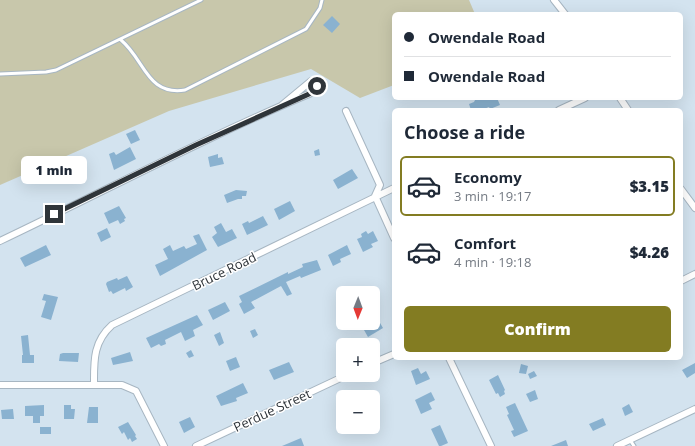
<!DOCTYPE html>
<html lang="en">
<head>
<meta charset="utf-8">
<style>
	:root { --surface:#fff; --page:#f2f2f3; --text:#1f2937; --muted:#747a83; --line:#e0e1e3; --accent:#837c22 }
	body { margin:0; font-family:"Open Sans",sans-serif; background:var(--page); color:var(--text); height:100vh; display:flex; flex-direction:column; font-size:15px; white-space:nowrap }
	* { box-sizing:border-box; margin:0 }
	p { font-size:13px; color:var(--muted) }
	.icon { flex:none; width:22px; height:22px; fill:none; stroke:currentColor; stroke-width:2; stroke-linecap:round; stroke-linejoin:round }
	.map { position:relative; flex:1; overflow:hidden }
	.side { position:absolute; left:392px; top:108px; width:291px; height:252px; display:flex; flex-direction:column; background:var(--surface); border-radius:6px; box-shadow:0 4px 16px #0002 }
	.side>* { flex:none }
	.guide { position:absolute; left:392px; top:12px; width:291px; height:88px; border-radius:6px; box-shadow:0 4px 16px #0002; display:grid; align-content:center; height:88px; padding:0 12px; background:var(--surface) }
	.needle { width:26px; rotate:181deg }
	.fabs { position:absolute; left:336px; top:286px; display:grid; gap:8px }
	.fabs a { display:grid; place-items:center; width:44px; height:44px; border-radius:6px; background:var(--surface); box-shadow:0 4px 16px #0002; font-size:20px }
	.end { position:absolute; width:18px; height:18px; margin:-9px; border:5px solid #2f353a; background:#fff; box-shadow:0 0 0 2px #fff }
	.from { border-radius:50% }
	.bubble { position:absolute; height:28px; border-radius:6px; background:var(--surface); box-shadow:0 4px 16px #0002; font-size:13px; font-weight:800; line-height:28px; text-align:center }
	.guide b { display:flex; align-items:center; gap:14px; height:38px; font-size:15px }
	.guide b+b { border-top:1px solid var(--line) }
	.guide i { width:10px; height:10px; background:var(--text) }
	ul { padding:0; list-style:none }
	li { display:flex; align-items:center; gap:12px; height:60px; margin:0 8px 6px; padding:0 4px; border:2px solid transparent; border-radius:6px }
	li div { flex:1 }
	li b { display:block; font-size:15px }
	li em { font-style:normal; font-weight:800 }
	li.on { border-color:var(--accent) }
	li>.icon { width:36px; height:36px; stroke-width:1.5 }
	h2 { padding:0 12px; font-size:18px; line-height:48px }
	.action { display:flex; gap:8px; margin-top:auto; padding:8px 12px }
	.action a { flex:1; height:46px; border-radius:6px; background:var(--accent); color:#fff; font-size:16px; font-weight:800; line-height:46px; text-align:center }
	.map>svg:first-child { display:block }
</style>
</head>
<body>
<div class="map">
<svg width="695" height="446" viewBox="0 0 695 446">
	<rect width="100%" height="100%" fill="#d3e3ef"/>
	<path fill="#c8c7ab" d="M 0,0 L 469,0 L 475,14 L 394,14 L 394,85 L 360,98 L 311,69 L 169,111 L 0,185 Z"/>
	<path fill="#8ab2d0" d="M 332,16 L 340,24 L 332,33 L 323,25 Z
		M 476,98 L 497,98 L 500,105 L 490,109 L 489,107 L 481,110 L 471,110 L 469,104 L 474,102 Z
		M 135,130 L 140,140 L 131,144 L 126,134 Z
		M 130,147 L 136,159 L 114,170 L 109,154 L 114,152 L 116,155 Z
		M 319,149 L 320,155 L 315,156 L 314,151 Z
		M 218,154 L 218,158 L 222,157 L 224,164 L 210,167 L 208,157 Z
		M 352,169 L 358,178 L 338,189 L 333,180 Z
		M 236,190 L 247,191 L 246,196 L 242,196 L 242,199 L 238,199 L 227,203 L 224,195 Z
		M 290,201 L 295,211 L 279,220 L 274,209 Z
		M 119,206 L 126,218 L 124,219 L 125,221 L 120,224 L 118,220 L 109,224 L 104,213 Z
		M 263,216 L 268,225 L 247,235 L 242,224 L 248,221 L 249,223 Z
		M 221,223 L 226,232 L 232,229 L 237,238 L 218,247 L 212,237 L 217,233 L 214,227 Z
		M 107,228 L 111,237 L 101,242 L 97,233 Z
		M 366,231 L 368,234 L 373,231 L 378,241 L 371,244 L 373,247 L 363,252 L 357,239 L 362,237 L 361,234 Z
		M 199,234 L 207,250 L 160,276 L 155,265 L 168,259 L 163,249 L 170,245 L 173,251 L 184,246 L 186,249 L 197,244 L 193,236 Z
		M 46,245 L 51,255 L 25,267 L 20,258 Z
		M 347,245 L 351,254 L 340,259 L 341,262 L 333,266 L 328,255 Z
		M 317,260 L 321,270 L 301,278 L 300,276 L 286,282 L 292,294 L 287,296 L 281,286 L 251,302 L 255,308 L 244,314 L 239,304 L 242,302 L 239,296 L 288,272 L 288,274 L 303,267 L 302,264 Z
		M 127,276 L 133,287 L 126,291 L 125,288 L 113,294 L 111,291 L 109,292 L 106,284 L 107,282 L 117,278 L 118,280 Z
		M 44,294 L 58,297 L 51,320 L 41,317 L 46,301 L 42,300 Z
		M 225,302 L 230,311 L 213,320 L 208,310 Z
		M 373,311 L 383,328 L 368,337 L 360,323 L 373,323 Z
		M 197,315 L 203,325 L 193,330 L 195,336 L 185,341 L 181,332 L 165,340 L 166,344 L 161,346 L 159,344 L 151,348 L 146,338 Z
		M 255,329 L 258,335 L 253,338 L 250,331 Z
		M 220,332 L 224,343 L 219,346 L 214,335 Z
		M 28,335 L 30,355 L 34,355 L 34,363 L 22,363 L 22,355 L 23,355 L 21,336 Z
		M 191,350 L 194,356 L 189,358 L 186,353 Z
		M 130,352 L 133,361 L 113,365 L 111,358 Z
		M 63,353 L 79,353 L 78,362 L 59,361 L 60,354 Z
		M 236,357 L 240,367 L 230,371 L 226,361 Z
		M 289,362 L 294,372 L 274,380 L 269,370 Z
		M 695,363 L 695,373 L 687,378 L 682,370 Z
		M 521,364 L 528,366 L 526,374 L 519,373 Z
		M 418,368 L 421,374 L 426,371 L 430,379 L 416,385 L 411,371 Z
		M 534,371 L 537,376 L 530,379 L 528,374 Z
		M 498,375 L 505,390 L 504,391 L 505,394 L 500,397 L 498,393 L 496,394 L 489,380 Z
		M 243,383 L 248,393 L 236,398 L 237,401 L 221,406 L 216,396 Z
		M 535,390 L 538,399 L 530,402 L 526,394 Z
		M 431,392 L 435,400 L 429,403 L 432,409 L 421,414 L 415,400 Z
		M 373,396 L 380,411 L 373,414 Z
		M 515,403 L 528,431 L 514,437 L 511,431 L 514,430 L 507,415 L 509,414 L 506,407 Z
		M 629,404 L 633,412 L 625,416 L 622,408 Z
		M 44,405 L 44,416 L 40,416 L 40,423 L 33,423 L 33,416 L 25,416 L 25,406 Z
		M 64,405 L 71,405 L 71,409 L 75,409 L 74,419 L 64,419 Z
		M 89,407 L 98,407 L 98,423 L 87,423 Z
		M 13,409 L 14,419 L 2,419 L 1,410 Z
		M 190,417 L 195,427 L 184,433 L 179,422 Z
		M 603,418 L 606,425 L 593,431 L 589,424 Z
		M 128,422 L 136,435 L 135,436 L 137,439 L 132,442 L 130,438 L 128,440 L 124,432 L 122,434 L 118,427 Z
		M 440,425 L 448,443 L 441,446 L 439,446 L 431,429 Z
		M 40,427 L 51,427 L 51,434 L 40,434 Z
		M 301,438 L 304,446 L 282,446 Z
		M 566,440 L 568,446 L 551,446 Z"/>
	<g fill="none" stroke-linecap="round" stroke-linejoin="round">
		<defs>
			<path id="lane" d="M 121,40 C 145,60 147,96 185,90 L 306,29 L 320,8 L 322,0
				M 0,74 L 46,72 L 56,70 L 201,0
				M 630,440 L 634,446"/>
			<path id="street" d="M 554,0 L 565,14
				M 620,98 L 628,110
				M 559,110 L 585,98
				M 346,111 L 380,185 L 375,196 L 394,238
				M 681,189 L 695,208
				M 0,241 C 103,192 204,138 309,94 L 317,89 L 317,84 L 311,81 L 282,105
				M 681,281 L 695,274
				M 449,358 L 491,446
				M 373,363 L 394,354
				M 94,384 C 94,361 93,342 112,325 L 394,188
				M 0,385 L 122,385 L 136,391 L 164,446
				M 196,446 L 347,375
				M 617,446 L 695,409"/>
		</defs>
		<use href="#lane" stroke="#a7b6c2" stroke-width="5"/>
		<use href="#street" stroke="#a7b6c2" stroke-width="8"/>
		<use href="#lane" stroke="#fff" stroke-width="3"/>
		<use href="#street" stroke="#fff" stroke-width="6"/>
	</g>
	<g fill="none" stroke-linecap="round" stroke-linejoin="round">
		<path stroke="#2f353a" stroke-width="5" d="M 54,214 L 196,145 L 309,94 L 317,89 L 317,86"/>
	</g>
	<g text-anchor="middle" stroke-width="3" stroke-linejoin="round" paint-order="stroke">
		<g font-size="13" fill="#2f353a" stroke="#fff">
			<text transform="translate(224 271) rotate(-26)" y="5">Bruce Road</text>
			<text transform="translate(272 410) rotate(-25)" y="5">Perdue Street</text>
		</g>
	</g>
</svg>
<div class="fabs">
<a><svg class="needle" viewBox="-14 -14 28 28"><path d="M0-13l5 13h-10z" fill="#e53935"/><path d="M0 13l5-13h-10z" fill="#747a83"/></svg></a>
<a>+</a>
<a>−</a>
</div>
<i class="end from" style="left:317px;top:86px"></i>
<i class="end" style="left:54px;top:214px"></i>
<div class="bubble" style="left:21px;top:156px;width:66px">1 min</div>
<div class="guide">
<b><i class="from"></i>Owendale Road</b>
<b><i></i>Owendale Road</b>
</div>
<section class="side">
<h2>Choose a ride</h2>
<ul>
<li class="on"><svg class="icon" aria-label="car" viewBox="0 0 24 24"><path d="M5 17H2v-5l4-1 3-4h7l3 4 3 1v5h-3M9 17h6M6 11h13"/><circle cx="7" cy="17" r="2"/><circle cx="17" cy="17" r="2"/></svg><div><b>Economy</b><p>3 min · 19:17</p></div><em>$3.15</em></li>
<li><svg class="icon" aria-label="car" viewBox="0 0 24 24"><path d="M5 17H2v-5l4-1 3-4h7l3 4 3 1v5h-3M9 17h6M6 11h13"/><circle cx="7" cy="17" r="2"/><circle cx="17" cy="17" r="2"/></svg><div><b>Comfort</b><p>4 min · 19:18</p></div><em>$4.26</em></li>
</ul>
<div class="action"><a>Confirm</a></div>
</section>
</div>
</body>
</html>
